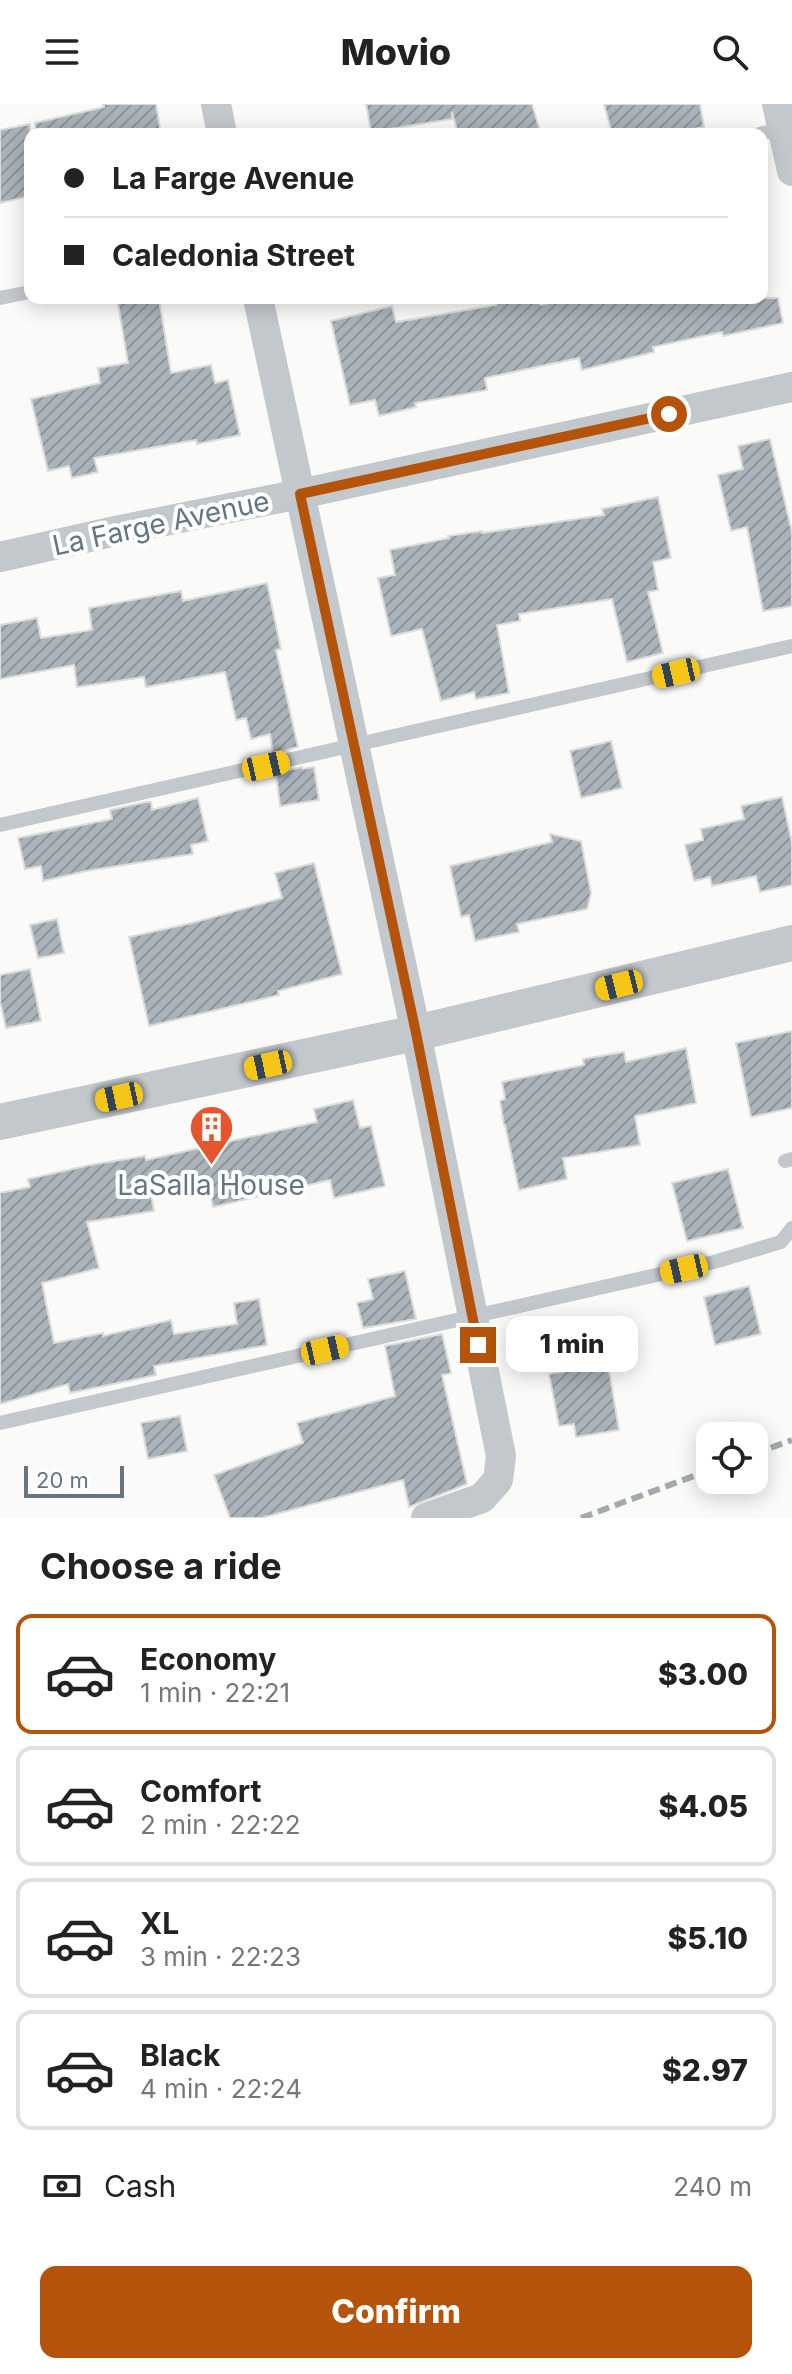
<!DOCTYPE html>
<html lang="en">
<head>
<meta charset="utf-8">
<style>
	:root { --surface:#fff; --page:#f2f2f2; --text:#222; --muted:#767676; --line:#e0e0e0; --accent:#b45309 }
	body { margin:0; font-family:Inter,sans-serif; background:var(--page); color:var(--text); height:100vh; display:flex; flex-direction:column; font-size:30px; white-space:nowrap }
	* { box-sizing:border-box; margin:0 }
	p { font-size:26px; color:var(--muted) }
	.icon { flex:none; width:44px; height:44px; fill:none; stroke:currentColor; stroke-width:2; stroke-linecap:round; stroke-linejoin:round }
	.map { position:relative; height:1414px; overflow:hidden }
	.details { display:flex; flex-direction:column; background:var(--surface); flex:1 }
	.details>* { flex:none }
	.banner { position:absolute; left:24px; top:24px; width:744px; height:176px; border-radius:16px; box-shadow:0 4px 20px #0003; display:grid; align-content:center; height:176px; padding:0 40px; background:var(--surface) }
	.fabs { position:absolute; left:696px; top:1318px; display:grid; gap:16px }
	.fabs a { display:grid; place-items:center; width:72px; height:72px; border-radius:16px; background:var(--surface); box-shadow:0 4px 20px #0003; font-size:40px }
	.scale { position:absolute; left:24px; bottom:20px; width:100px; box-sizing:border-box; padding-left:8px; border:4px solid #657683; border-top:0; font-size:22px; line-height:28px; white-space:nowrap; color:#657683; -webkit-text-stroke:6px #fff; paint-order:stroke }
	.end { position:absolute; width:36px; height:36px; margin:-18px; border:10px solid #b45309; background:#fff; box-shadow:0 0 0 4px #fff }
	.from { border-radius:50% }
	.bubble { position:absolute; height:56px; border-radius:16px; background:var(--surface); box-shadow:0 4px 20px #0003; font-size:26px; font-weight:800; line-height:56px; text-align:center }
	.car { position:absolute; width:24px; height:48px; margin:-24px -12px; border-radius:10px; box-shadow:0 0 6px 2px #0007; background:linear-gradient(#f5c518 24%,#345 0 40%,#f5c518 0 76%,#345 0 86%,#f5c518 0) }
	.banner b { display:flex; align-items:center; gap:28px; height:76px; font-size:30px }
	.banner b+b { border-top:2px solid var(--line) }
	.banner i { width:20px; height:20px; background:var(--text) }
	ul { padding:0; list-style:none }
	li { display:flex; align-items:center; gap:24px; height:120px; margin:0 16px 12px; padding:0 24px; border:4px solid var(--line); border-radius:16px }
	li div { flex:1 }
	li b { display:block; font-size:30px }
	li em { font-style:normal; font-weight:800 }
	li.current { border-color:var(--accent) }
	li>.icon { width:72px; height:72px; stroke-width:1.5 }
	h2 { padding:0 40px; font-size:36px; line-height:96px }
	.pay { display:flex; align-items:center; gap:20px; height:88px; padding:0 40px; font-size:30px }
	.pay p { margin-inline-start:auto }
	.cta { display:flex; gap:16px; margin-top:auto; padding:16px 40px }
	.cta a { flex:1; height:92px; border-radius:16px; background:var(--accent); color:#fff; font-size:32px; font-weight:800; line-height:92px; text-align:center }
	header { display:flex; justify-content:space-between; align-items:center; height:104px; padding:0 40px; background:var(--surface); font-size:36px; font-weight:800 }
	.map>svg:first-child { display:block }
</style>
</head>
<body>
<header><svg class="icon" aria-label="menu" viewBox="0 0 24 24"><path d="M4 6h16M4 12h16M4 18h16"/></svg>Movio<svg class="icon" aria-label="search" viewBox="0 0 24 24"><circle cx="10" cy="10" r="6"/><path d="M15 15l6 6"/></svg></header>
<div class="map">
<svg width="792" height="1414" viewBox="0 0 792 1414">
	<defs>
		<pattern id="building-hatch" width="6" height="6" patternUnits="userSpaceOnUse" patternTransform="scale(2)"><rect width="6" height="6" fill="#aab3b9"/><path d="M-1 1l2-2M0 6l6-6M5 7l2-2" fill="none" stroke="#8e969c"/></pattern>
	</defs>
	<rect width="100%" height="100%" fill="#fafaf8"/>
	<path fill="url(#building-hatch)" stroke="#dcdcda" stroke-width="2" d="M 103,0 L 156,0 L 161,30 L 36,30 L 35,19 L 104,3 Z
		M 366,0 L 532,0 L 541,30 L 458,30 L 452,8 L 452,15 L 371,28 Z
		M 604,0 L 700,0 L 704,23 L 668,30 L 612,30 Z
		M 30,20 L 30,92 L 0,99 L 0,26 Z
		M 117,194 L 159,194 L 171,269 L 211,261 L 215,279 L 228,276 L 240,331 L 197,340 L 196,336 L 94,354 L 98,368 L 72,374 L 69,362 L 48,367 L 31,295 L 100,279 L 98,264 L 128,259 Z
		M 494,194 L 540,194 L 541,201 L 567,194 L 778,194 L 783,219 L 723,232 L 722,228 L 653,243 L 654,248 L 582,266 L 579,254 L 485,274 L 487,286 L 415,299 L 416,303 L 379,312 L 375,296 L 350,301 L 331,217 L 392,202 L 396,218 L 496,201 Z
		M 770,335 L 792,428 L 792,502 L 763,507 L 747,423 L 731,427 L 718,371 L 743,365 L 738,342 Z
		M 658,393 L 671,454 L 653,458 L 658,486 L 648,488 L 663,549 L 627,558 L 612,495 L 519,510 L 520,517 L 497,521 L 509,589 L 476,595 L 474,588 L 441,597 L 422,525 L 391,532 L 378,474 L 395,471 L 390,446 L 449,434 L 448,432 L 482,427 L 482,429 L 604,411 L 602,405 Z
		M 267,479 L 281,545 L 276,546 L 298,643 L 273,649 L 270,630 L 251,635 L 246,614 L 236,616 L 225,568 L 146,583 L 144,573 L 77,583 L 74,561 L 0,575 L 0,521 L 37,514 L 41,534 L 92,526 L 89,504 L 181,487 L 183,497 Z
		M 611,637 L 622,684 L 581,694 L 570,647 Z
		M 302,663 L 303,665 L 314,663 L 319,696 L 280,702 L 276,669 Z
		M 782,693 L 792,739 L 792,781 L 760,788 L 756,772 L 712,782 L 710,773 L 694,777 L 685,741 L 703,736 L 701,725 L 744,715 L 741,702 Z
		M 198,694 L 208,737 L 191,741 L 193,750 L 86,767 L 43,777 L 41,762 L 25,765 L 18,734 L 112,715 L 110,706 L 146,698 L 151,698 L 152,706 Z
		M 550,730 L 581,737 L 591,789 L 587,805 L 517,820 L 519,828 L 475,837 L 469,811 L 461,813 L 450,762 L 552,738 Z
		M 314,759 L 342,870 L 278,887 L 279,891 L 149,922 L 129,833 L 192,819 L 282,794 L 275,769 Z
		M 57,815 L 64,849 L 38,854 L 30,821 Z
		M 30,865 L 41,917 L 6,924 L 0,897 L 0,871 Z
		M 792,927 L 792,1004 L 751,1013 L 736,939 Z
		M 686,944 L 696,999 L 635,1012 L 640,1041 L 563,1054 L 567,1075 L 519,1086 L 505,1021 L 504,1021 L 500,997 L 505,995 L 502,978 L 584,961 L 583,955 L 624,948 L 626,958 Z
		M 353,996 L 360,1024 L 371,1022 L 385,1082 L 334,1094 L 330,1076 L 213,1103 L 208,1078 L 151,1090 L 154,1107 L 87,1118 L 99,1164 L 42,1179 L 54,1239 L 103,1229 L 103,1232 L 171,1216 L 174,1230 L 237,1220 L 234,1199 L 259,1195 L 267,1241 L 154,1262 L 156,1271 L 70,1289 L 68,1280 L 0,1300 L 0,1089 L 30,1083 L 28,1075 L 90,1061 L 145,1052 L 146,1056 L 317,1018 L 314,1005 Z
		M 728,1065 L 743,1124 L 687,1137 L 672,1079 Z
		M 405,1167 L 416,1215 L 363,1224 L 357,1199 L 373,1195 L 368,1175 Z
		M 749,1182 L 761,1230 L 715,1241 L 704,1193 Z
		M 442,1230 L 451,1269 L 442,1271 L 467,1380 L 409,1403 L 403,1376 L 261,1414 L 230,1414 L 214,1371 L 303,1339 L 297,1319 L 395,1292 L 385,1242 Z
		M 608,1260 L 619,1326 L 576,1333 L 574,1320 L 559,1322 L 549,1270 Z
		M 180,1312 L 187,1347 L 148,1355 L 141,1319 Z"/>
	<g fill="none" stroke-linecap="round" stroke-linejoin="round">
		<path stroke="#c3c8cc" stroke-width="14" d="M 759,30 L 783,25
			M 0,194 L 30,188
			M 0,721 L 792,542
			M 785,1057 L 792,1055
			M 0,1319 L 714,1158 L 781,1138 L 792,1124"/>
		<path stroke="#c3c8cc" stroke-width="30" d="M 216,0 L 222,30
			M 777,0 L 792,67
			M 258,194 L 416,929 L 501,1352 L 498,1376 L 482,1394 L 426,1414
			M 0,453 L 120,426 L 300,390 L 792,283"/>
		<path stroke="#c3c8cc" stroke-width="36" d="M 0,1018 L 416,929 L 792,839"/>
		<path stroke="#a2aab0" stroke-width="6" stroke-dasharray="12 6" stroke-linecap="butt" d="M 754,1350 L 792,1336
			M 581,1414 L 710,1366"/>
	</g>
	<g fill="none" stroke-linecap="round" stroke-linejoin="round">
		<path stroke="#b45309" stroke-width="10" d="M 478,1241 L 416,929 L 300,390 L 669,310"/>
	</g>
	<defs>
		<symbol id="building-pin" viewBox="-11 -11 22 30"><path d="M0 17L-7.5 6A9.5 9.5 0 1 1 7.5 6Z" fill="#e4572e" stroke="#fff"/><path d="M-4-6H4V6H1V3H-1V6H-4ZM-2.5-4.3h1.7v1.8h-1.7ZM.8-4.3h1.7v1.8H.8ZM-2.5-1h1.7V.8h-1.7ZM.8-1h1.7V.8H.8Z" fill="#fff"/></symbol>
	</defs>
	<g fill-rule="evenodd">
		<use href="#building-pin" x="186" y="998" width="51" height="69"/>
	</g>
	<g text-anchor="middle" stroke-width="8" stroke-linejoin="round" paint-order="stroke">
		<g font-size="28" fill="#657683" stroke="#fff">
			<text transform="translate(161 419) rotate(-12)" y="10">La Farge Avenue</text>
		</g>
		<g font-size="28" fill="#657683" stroke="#fff">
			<text x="211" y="1091">LaSalla House</text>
		</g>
	</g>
</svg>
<div class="fabs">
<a><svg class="icon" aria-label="locate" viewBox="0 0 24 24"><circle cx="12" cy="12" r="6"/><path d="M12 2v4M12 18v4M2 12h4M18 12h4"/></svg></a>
</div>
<div class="scale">20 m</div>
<i class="end from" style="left:669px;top:310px"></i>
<i class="end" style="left:478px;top:1241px"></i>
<div class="bubble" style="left:506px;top:1212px;width:132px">1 min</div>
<i class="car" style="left:676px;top:569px;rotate:257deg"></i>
<i class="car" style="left:266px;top:662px;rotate:77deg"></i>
<i class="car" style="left:619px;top:881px;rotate:256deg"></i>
<i class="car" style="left:268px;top:961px;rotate:258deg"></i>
<i class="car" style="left:119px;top:993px;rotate:258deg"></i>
<i class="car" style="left:684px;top:1165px;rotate:257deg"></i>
<i class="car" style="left:325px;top:1246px;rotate:77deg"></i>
<div class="banner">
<b><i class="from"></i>La Farge Avenue</b>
<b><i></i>Caledonia Street</b>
</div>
</div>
<section class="details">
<h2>Choose a ride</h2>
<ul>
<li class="current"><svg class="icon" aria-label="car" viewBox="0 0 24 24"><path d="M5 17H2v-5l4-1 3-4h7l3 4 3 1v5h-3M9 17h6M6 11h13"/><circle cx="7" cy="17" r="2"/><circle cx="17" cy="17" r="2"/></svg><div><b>Economy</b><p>1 min · 22:21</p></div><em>$3.00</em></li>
<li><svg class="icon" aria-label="car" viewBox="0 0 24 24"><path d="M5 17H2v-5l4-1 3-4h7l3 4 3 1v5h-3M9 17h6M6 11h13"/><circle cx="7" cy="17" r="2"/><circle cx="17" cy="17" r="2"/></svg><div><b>Comfort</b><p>2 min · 22:22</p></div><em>$4.05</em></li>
<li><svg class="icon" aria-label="car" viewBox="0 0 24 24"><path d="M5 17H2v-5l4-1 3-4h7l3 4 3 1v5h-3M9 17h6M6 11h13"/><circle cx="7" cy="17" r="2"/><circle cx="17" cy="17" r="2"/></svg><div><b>XL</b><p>3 min · 22:23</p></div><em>$5.10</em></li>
<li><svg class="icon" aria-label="car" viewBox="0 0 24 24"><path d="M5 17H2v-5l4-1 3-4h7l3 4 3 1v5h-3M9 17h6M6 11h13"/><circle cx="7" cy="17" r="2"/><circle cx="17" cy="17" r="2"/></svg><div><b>Black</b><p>4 min · 22:24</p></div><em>$2.97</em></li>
</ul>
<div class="pay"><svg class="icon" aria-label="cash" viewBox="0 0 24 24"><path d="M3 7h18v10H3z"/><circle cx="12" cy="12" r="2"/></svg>Cash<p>240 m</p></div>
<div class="cta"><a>Confirm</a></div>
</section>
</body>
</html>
